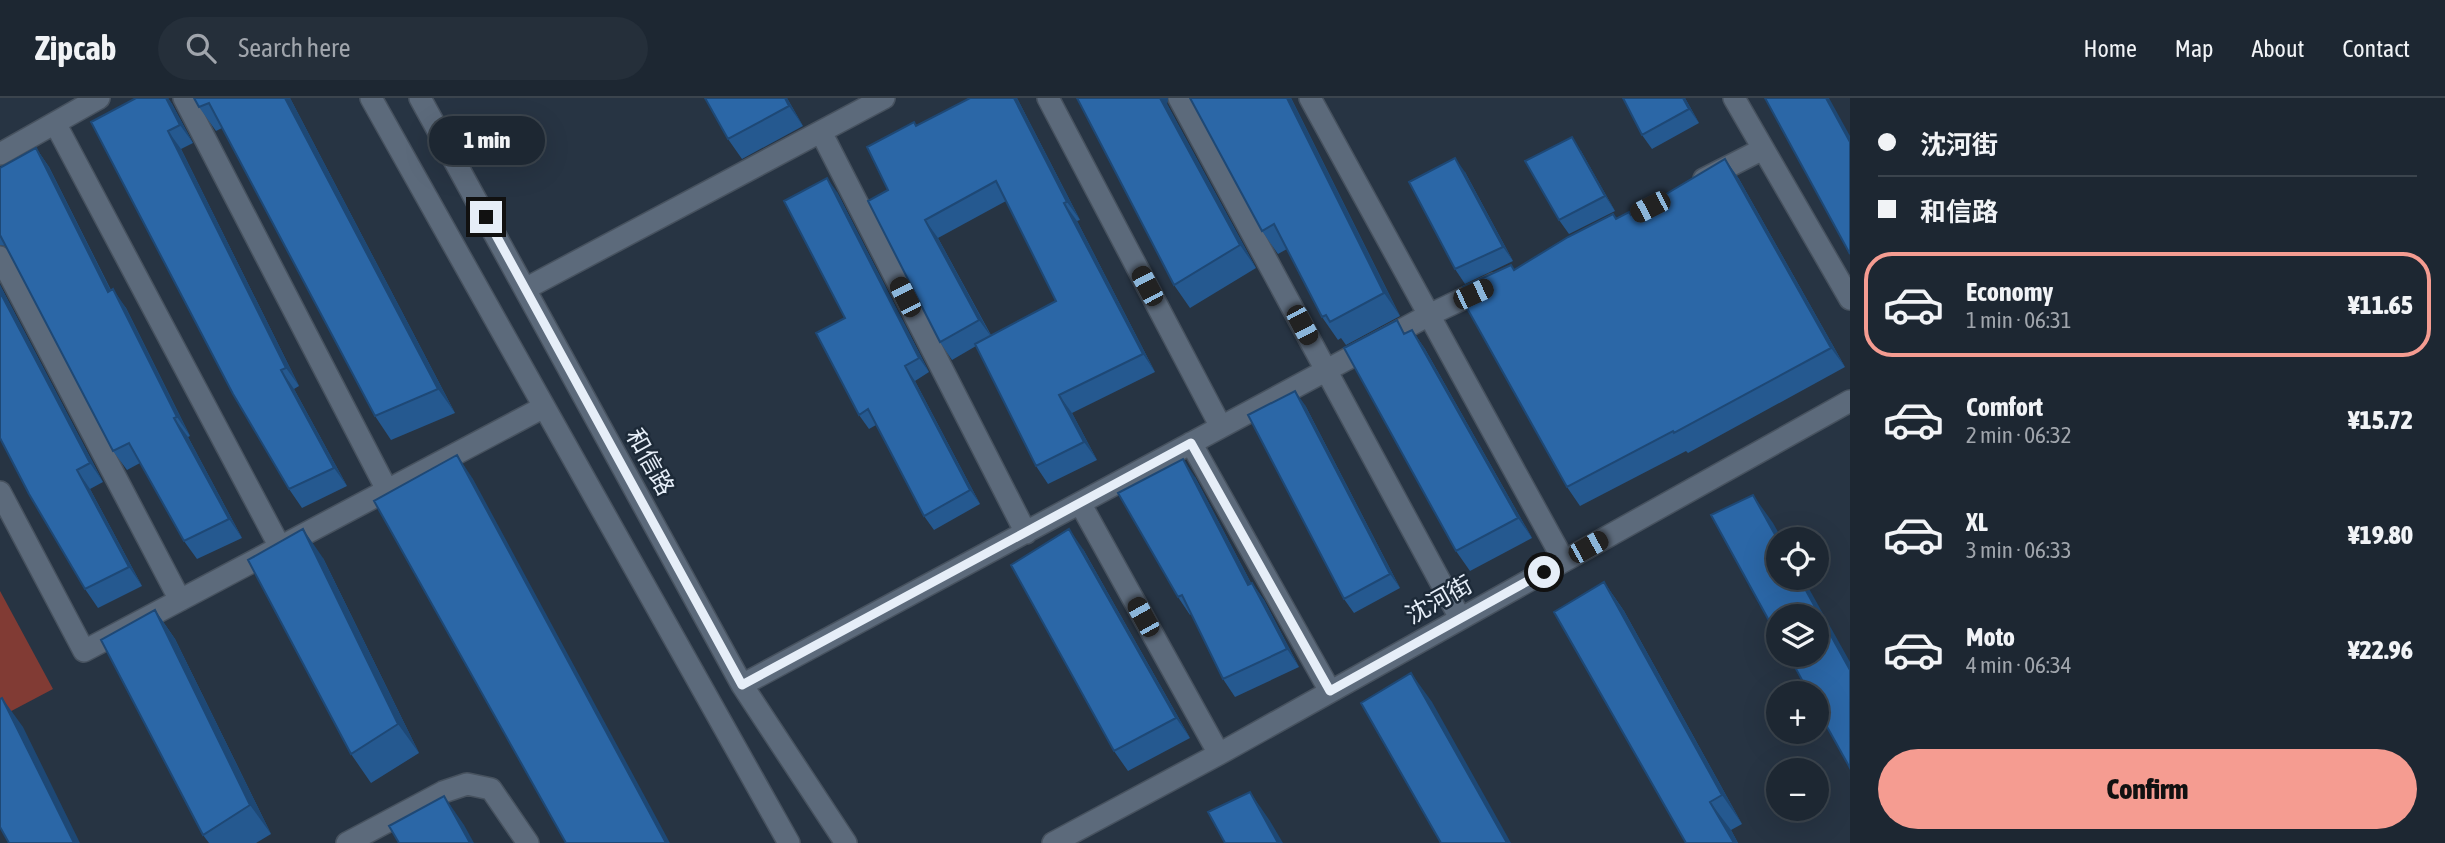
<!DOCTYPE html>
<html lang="en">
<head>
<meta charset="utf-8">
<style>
	:root { --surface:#1d2732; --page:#252f3a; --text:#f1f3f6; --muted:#a0a5ac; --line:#3b444d; --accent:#f59c91 }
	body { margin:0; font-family:"Asap Condensed","Noto Sans SC",sans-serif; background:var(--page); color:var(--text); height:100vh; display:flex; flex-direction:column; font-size:26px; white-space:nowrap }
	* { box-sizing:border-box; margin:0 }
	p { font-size:23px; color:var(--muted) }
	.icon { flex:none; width:38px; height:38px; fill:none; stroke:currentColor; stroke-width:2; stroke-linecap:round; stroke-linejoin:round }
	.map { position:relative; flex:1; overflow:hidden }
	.panel { display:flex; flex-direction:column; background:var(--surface); width:595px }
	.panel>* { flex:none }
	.banner { display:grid; align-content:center; height:154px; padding:0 28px; background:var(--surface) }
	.tools { position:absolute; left:1766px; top:429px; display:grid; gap:14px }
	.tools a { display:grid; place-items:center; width:63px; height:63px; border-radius:50%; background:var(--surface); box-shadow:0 7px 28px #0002,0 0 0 2px var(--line); font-size:35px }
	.end { position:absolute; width:32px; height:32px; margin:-16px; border:9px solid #e6eef8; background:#111; box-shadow:0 0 0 4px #111 }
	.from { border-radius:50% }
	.bubble { position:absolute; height:49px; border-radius:24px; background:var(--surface); box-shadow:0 7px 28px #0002,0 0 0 2px var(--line); font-size:23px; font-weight:800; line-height:49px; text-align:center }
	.car { position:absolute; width:21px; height:42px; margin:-21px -10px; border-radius:9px; box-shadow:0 0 5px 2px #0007; background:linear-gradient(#222 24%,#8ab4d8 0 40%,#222 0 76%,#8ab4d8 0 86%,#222 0) }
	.banner b { display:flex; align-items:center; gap:24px; height:66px; font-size:26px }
	.banner b+b { border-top:2px solid var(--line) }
	.banner i { width:18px; height:18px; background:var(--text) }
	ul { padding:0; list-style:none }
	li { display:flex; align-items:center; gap:21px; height:105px; margin:0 14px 10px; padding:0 14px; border:4px solid transparent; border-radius:28px }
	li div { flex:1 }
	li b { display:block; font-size:26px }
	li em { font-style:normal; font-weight:800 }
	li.active { border-color:var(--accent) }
	li>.icon { width:63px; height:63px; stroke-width:1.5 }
	.action { display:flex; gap:14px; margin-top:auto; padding:14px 28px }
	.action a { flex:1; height:80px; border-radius:42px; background:var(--accent); color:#111; font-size:28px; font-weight:800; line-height:80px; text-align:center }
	header { display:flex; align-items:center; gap:42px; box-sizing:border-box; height:98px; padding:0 35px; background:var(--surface); border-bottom:2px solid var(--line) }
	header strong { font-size:33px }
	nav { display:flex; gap:38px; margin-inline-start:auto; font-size:24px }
	.search { width:490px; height:63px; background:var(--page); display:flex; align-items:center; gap:18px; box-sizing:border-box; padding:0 24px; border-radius:38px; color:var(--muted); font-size:26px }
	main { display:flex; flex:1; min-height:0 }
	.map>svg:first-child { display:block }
</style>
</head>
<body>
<header>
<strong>Zipcab</strong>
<div class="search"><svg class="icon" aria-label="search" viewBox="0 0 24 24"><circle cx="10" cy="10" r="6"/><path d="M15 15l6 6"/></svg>Search here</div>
<nav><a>Home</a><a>Map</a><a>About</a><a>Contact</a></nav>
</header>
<main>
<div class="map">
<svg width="1850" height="745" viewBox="0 0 1850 745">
	<rect width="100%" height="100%" fill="#273443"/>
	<path fill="#813b34" d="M 0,493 L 53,591 L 0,619 Z"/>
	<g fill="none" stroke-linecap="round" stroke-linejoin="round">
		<defs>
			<path id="minor" d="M 184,0 L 387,392
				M 371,0 L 789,745
				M 420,0 L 742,587 L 846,745
				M 1048,0 L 1221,329
				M 1179,0 L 1460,520
				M 1310,0 L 1564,463
				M 1734,0 L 1850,201
				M 55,25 L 280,449
				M 821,34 L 1026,435
				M 0,56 L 99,0
				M 1704,81 L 1763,51
				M 0,159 L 180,502
				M 525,191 L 884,0
				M 1191,345 L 1330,593
				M 0,394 L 84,553 L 544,309
				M 1080,405 L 1219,656
				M 742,587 L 1429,217 L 1494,186
				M 347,745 L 443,694 L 467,686 L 491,691 L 528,745
				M 1053,745 L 1219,656 L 1850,303"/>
		</defs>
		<use href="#minor" stroke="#47525f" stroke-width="24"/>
		<use href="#minor" stroke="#5c6a7b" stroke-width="21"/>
	</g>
	<path fill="#255990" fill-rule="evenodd" d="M 136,0 L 168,0 L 172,6 L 193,45 L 181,51 L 299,288 L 294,291 L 347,388 L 302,410 L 289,391 Z
		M 194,0 L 290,0 L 455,315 L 391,342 L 375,318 L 222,30 L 216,33 L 199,9 Z
		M 705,0 L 787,0 L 803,28 L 742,61 L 728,41 Z
		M 1017,0 L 1080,122 L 1077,123 L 1155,274 L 1072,315 L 1097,362 L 1048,386 L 1036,368 L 976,248 L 952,262 L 940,244 L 888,92 L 916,28 ZM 1006,103 L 1056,203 L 991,237 L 938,140 Z
		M 1077,0 L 1168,0 L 1167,6 L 1256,170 L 1190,210 L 1174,187 Z
		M 1190,0 L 1291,0 L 1400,218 L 1346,247 L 1341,240 L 1338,242 L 1322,219 L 1287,151 L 1278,156 L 1262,133 Z
		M 1623,0 L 1685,0 L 1699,25 L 1652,51 L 1642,37 Z
		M 36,50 L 49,69 L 111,192 L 126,210 L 190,338 L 188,339 L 242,440 L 197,461 L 184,443 L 140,365 L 127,372 L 113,353 L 6,148 L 0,147 L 0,70 Z
		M 1581,53 L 1615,113 L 1569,136 L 1559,122 Z
		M 1725,61 L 1739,81 L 1845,269 L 1688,355 L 1686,353 L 1580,408 L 1567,389 L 1515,172 L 1613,116 L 1617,121 L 1631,117 Z
		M 1465,74 L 1513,163 L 1465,186 L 1455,171 Z
		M 837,94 L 929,274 L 915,283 L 980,406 L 934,432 L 924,418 L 876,327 L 869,331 L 859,317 L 845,220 Z
		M 0,187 L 103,384 L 90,391 L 142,488 L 98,510 L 85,491 L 0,340 Z
		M 1412,232 L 1425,251 L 1532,440 L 1470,473 L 1456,453 L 1406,235 Z
		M 1305,307 L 1400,490 L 1354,515 L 1344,501 Z
		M 1195,379 L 1251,485 L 1252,485 L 1264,502 L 1299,569 L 1235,599 L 1223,581 L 1191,516 L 1190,517 L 1178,499 Z
		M 1083,451 L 1190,640 L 1128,673 L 1114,653 Z
		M 323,460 L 419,655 L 371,685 L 351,656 Z
		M 1604,484 L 1624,513 L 1742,726 L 1731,732 L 1738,745 L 1686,745 Z
		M 155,512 L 175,541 L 271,736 L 256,745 L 209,745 L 203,737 Z"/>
	<path fill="#1e4875" d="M 166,0 L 168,0 L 172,6 L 193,45 L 180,27 Z
		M 285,0 L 290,0 L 455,315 L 438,291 Z
		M 785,0 L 787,0 L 803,28 L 789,8 Z
		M 1014,0 L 1017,0 L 1080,122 L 1067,104 Z
		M 1160,0 L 1168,0 L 1167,6 L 1256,170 L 1240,147 Z
		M 1287,0 L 1291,0 L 1400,218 L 1384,195 Z
		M 1683,0 L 1685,0 L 1699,25 L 1689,11 Z
		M 1826,0 L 1829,0 L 1850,38 L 1850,44 Z
		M 168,33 L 181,51 L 299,288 L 286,270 Z
		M 1572,39 L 1581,53 L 1615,113 L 1605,98 Z
		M 36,50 L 49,69 L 121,213 L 108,194 Z
		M 1455,60 L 1465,74 L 1513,163 L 1503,149 Z
		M 1725,61 L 1739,81 L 1845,269 L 1831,250 Z
		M 827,80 L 837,94 L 929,274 L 919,260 Z
		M 1064,105 L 1077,123 L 1155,274 L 1143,256 Z
		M 925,122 L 938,140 L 992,240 L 979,222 Z
		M 0,187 L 103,384 L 90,365 L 0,194 Z
		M 113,191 L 126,210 L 190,338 L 177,319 Z
		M 1412,232 L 1425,251 L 1532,440 L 1518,420 Z
		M 905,268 L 915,283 L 980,406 L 970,392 Z
		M 281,272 L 294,291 L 347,388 L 334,370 Z
		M 1295,293 L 1305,307 L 1400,490 L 1390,476 Z
		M 1059,297 L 1072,315 L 1097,362 L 1084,344 Z
		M 174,320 L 188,339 L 242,440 L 229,421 Z
		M 457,357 L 473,381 L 670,745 L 666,745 Z
		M 1183,361 L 1195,379 L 1261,504 L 1248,487 Z
		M 77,372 L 90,391 L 142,488 L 129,469 Z
		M 1753,397 L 1773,425 L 1782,441 L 1778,441 Z
		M 303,431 L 323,460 L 419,655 L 398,626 Z
		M 1069,431 L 1083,451 L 1190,640 L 1176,620 Z
		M 1799,480 L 1803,480 L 1850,564 L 1850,572 Z
		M 1604,484 L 1624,513 L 1742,726 L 1722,697 Z
		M 1252,485 L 1264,502 L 1299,569 L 1287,551 Z
		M 155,512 L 175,541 L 271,736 L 250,707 Z
		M 1411,575 L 1432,604 L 1511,745 L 1507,745 Z
		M 2,600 L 23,629 L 80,745 L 74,745 Z
		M 1250,694 L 1270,723 L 1283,745 L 1278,745 Z
		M 444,698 L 464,727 L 474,745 L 470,745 Z
		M 1710,704 L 1731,732 L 1738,745 L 1734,745 Z"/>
	<path fill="#2b67a7" stroke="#1e4875" stroke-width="2" d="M 136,0 L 166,0 L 180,27 L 168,33 L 286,270 L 281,272 L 334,370 L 289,391 L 233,296 L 91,24 Z
		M 194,0 L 285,0 L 438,291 L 375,318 L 209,5 L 199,9 Z
		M 705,0 L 785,0 L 789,8 L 728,41 Z
		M 970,0 L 1014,0 L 1067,104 L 1064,105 L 1143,256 L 1059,297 L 1084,344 L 1036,368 L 975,246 L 1056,203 L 996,83 L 925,122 L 979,222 L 940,244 L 868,103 L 888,92 L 867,49 L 914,24 L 916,28 Z
		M 1077,0 L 1160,0 L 1240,147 L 1174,187 Z
		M 1190,0 L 1287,0 L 1384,195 L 1330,224 L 1326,217 L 1322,219 L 1274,126 L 1262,133 Z
		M 1623,0 L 1683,0 L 1689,11 L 1642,37 Z
		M 1765,0 L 1826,0 L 1850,44 L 1850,156 Z
		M 1572,39 L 1605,98 L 1559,122 L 1525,63 Z
		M 36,50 L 108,194 L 113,191 L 177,319 L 174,320 L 229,421 L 184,443 L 129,345 L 113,353 L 0,137 L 0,70 Z
		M 1455,60 L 1503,149 L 1455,171 L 1409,84 Z
		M 1725,61 L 1831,250 L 1674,335 L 1673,333 L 1567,389 L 1463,203 L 1469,200 L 1463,189 L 1511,167 L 1514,172 L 1568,139 L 1613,116 L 1616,121 L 1629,114 L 1631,117 Z
		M 827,80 L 919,260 L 905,268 L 970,392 L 924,418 L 868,311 L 859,317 L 816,235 L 845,220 L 784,103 Z
		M 0,194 L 90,365 L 77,372 L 129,469 L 85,491 L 29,396 L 0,340 Z
		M 1397,222 L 1404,236 L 1412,232 L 1518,420 L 1456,453 L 1344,250 Z
		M 1295,293 L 1390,476 L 1344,501 L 1248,317 Z
		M 457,357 L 666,745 L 566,745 L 374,403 Z
		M 1183,361 L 1248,487 L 1252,485 L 1287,551 L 1223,581 L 1182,497 L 1178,499 L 1118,395 Z
		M 1753,397 L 1778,442 L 1778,480 L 1799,480 L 1850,572 L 1850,670 L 1816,609 L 1816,595 L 1809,595 L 1788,556 L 1816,556 L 1816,518 L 1778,518 L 1778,539 L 1711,417 Z
		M 303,431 L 398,626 L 351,656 L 248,462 Z
		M 1069,431 L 1176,620 L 1114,653 L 1011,467 Z
		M 1604,484 L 1722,697 L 1710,704 L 1734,745 L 1686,745 L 1554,514 Z
		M 155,512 L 250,707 L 203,737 L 101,542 Z
		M 1411,575 L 1507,745 L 1441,745 L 1361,605 Z
		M 2,600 L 74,745 L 9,745 L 0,729 L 0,601 Z
		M 1250,694 L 1278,745 L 1225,745 L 1208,714 Z
		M 444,698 L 470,745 L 399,745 L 389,728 Z"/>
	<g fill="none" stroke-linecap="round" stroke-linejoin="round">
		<path stroke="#e6eef8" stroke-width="9" d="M 486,119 L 742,587 L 1191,345 L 1330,593 L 1544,474"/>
	</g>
	<g text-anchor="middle" stroke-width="5" stroke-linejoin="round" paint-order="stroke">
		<g font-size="24" fill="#e6eef8" stroke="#1d2a38">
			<text transform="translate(650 364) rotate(61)" y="8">和信路</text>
			<text transform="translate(1439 502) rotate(-29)" y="8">沈河街</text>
		</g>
	</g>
</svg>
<div class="tools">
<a><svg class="icon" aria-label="locate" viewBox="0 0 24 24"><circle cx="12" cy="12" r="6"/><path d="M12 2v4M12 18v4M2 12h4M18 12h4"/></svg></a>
<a><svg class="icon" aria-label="layers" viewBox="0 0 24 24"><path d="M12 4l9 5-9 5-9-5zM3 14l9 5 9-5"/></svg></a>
<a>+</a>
<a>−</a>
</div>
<i class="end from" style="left:1544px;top:474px"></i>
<i class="end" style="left:486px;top:119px"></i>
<div class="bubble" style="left:429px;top:18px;width:116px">1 min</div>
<i class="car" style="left:1650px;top:109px;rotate:243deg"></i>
<i class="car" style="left:1147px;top:188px;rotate:332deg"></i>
<i class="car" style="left:1473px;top:196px;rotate:65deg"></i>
<i class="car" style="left:905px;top:199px;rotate:333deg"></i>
<i class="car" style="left:1302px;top:227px;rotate:152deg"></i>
<i class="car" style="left:1588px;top:449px;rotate:61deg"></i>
<i class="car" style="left:1143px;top:519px;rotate:331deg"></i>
</div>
<section class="panel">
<div class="banner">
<b><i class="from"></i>沈河街</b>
<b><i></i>和信路</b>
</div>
<ul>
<li class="active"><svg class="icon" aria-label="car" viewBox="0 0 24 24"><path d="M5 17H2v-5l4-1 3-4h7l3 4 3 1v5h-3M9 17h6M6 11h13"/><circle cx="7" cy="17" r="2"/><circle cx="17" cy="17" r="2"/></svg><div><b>Economy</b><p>1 min · 06:31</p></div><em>¥11.65</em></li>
<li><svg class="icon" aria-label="car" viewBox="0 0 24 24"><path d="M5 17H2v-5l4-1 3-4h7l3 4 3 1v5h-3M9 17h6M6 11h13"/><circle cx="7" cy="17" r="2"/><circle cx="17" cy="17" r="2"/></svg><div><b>Comfort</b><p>2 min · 06:32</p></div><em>¥15.72</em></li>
<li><svg class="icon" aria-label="car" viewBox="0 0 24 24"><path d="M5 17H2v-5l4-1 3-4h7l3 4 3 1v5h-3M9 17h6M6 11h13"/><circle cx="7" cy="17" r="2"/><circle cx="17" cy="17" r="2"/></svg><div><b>XL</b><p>3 min · 06:33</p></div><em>¥19.80</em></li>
<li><svg class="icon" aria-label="car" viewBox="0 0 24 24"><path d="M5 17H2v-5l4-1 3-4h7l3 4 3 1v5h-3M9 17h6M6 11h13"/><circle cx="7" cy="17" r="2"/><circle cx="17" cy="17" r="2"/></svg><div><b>Moto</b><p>4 min · 06:34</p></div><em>¥22.96</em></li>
</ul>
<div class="action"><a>Confirm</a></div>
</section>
</main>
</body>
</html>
